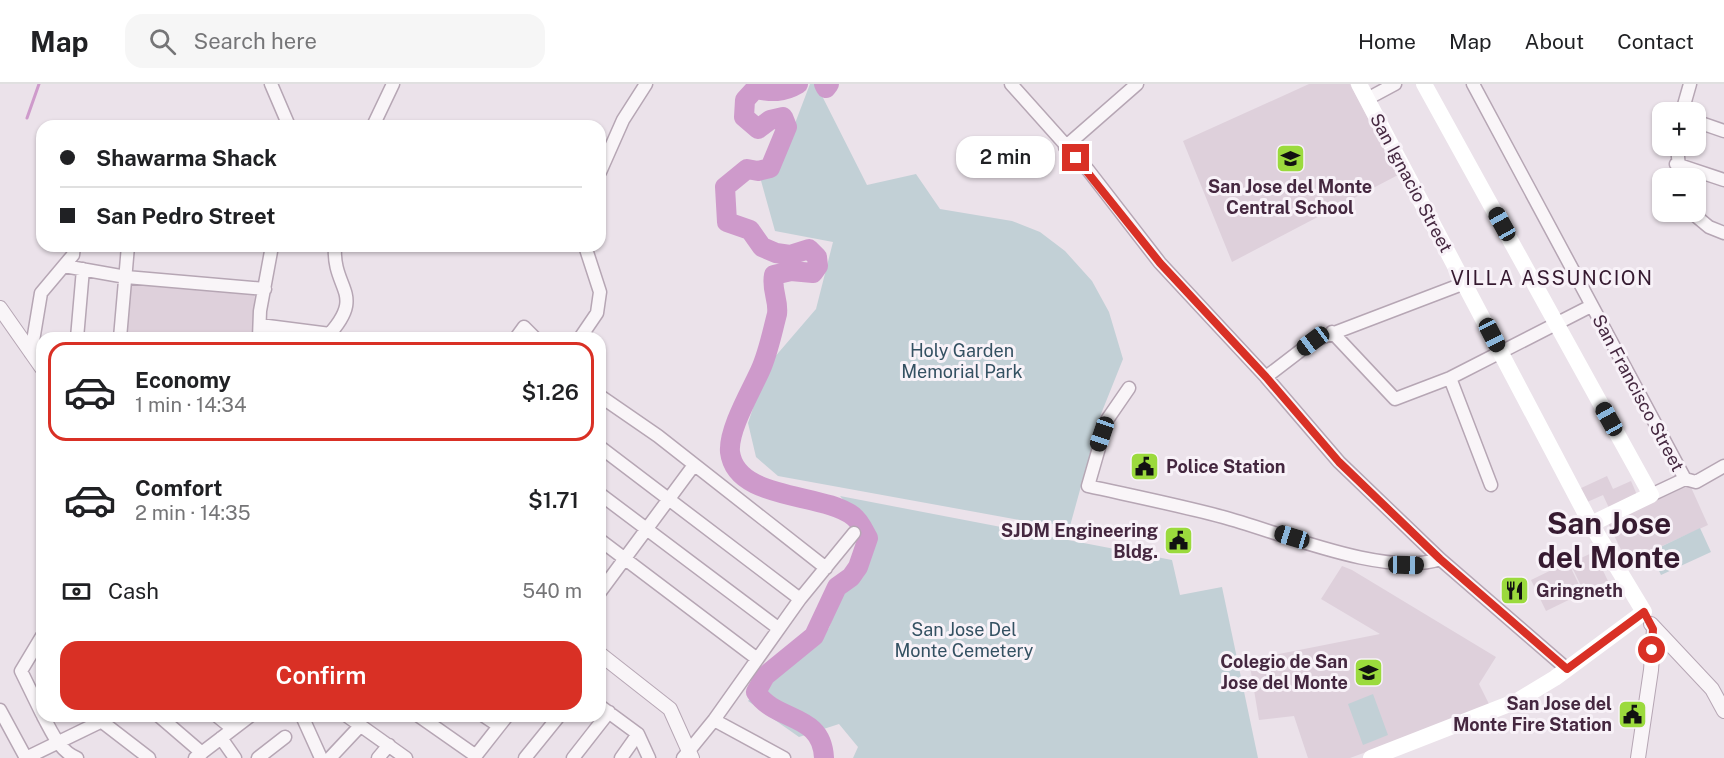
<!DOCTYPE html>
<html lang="en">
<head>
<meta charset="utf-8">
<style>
	:root { --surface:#fff; --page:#f6f6f6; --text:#202124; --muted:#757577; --line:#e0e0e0; --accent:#d93025 }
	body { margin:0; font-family:"Public Sans",sans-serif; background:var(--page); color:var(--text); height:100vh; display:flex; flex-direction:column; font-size:22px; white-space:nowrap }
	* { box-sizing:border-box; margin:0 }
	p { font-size:20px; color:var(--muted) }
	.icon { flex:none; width:33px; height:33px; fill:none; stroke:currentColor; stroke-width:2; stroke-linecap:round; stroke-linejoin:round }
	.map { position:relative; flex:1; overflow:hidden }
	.drawer { position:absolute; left:36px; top:248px; width:570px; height:390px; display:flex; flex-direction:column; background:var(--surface); border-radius:18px; box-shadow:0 2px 4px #0004 }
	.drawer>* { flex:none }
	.banner { position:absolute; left:36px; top:36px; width:570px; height:132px; border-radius:18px; box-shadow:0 2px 4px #0004; display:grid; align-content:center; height:132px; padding:0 24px; background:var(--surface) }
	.tools { position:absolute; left:1652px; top:18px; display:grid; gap:12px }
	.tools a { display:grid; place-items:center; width:54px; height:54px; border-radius:12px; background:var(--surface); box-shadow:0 2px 4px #0004; font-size:30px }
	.end { position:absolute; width:27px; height:27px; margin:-14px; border:8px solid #d93025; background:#fff; box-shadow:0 0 0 3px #fff }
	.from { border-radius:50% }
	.bubble { position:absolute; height:42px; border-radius:18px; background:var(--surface); box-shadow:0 2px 4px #0004; font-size:20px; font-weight:600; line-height:42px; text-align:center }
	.car { position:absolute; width:18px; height:36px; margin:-18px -9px; border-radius:8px; box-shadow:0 0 4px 2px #0007; background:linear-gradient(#222 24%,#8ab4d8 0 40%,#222 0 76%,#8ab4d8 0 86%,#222 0) }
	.banner b { display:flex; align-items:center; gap:21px; height:57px; font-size:22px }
	.banner b+b { border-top:2px solid var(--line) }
	.banner i { width:15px; height:15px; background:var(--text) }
	ul { padding:10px 0 0; list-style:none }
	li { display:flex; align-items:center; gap:18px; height:99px; margin:0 12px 9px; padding:0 12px; border:3px solid transparent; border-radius:18px }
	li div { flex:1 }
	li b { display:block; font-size:22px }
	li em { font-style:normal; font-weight:600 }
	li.active { border-color:var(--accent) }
	li>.icon { width:54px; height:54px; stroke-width:1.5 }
	.pay { display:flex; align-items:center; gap:15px; height:66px; padding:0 24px; font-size:22px }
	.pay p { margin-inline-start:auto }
	.cta { display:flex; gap:12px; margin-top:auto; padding:12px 24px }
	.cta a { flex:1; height:69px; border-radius:18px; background:var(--accent); color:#fff; font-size:24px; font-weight:600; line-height:69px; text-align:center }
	header { display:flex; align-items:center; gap:36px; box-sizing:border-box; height:84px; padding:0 30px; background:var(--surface); border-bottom:2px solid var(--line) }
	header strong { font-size:28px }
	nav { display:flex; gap:33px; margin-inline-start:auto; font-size:21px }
	.search { width:420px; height:54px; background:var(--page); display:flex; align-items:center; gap:15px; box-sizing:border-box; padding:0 21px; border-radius:18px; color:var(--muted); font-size:22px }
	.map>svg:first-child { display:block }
</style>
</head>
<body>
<header>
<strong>Map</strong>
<div class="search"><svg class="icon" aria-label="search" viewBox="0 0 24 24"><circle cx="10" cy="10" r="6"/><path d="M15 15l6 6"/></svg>Search here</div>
<nav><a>Home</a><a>Map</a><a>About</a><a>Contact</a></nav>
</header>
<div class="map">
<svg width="1724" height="674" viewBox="0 0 1724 674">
	<rect width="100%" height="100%" fill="#ebe2ea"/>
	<path fill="#ded0db" d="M 1309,0 L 1350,0 L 1398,91 L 1232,178 L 1183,57 Z
		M 129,198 L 255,209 L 252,253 L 126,254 Z
		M 1607,392 L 1613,405 L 1631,397 L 1637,411 L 1609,424 L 1603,411 L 1585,419 L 1579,405 Z
		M 1690,401 L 1708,441 L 1627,478 L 1608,439 Z
		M 1594,468 L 1608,497 L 1584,508 L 1570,479 Z
		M 1568,478 L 1583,509 L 1546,527 L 1531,496 Z
		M 1342,482 L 1352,486 L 1496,573 L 1479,600 L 1490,622 L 1350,674 L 1308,674 L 1294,632 L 1259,636 L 1249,576 L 1380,550 L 1321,515 Z"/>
	<path fill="#c2d0d6" d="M 810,0 L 816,0 L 867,101 L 916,90 L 940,125 L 1012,137 L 1040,148 L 1065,167 L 1092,197 L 1109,228 L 1123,275 L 1101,330 L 1070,442 L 1025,437 L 778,392 L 756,373 L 748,339 L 767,282 L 816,225 L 833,158 L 775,147 L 760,93 L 778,84 Z
		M 840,412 L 1172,476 L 1180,511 L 1222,503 L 1258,674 L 853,674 L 858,663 L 839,640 L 799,653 L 748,617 L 768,594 L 804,572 L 829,544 L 835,527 L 835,513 L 863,493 L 875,453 Z
		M 1700,444 L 1711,468 L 1661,491 L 1650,468 Z
		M 1373,610 L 1388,651 L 1363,661 L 1348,620 Z"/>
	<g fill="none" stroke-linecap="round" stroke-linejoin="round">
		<path stroke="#ce9acb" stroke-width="3" d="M 27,34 L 39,0"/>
		<path stroke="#ce9acb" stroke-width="20" d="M 798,0 C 783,9 772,8 755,5 L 745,16 L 744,33 L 758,45 L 770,36 L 783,33 L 787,43 L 770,84 L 758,87 L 747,85 L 725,103 L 727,138 L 750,146 L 762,163 L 776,169 L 790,171 L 809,165 L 817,173 L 818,182 L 813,189 L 791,187 L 774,191 C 771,206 779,216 777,230 C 772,249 768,270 760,287 C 751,307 728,346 730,368 C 736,417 822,408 853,432 C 860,437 864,447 868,454 L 858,483 L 851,493 L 837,503 L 814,552 L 765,592 L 756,608 C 776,639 822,628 824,674
			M 824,0 L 826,4 L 829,0"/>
		<defs>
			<path id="minor" d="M 271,0 L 289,42
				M 1011,0 L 1088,86 L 1160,179 L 1266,293 L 1339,378 L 1440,475 L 1567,585
				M 1473,0 L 1685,395
				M 1367,15 L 1395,0
				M 1682,28 L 1690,0
				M 1695,37 L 1724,47
				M 373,42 L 393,0
				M 1677,62 L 1680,94
				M 1065,63 L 1137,0
				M 1676,80 L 1724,96
				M 600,88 L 623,36 L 646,0
				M 1691,128 L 1709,143 L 1724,149
				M 64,182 L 126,193 L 265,205
				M 260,241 L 330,250
				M 1332,248 L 1395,315 L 1450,294 L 1591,222
				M 77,254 L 83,185
				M 120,254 L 128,162
				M 259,254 L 260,227 L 272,162
				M 326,254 C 368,209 332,207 335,162
				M 516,254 L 524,243 L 535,254
				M 580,254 L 597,229 L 600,208 L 585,162
				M 31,269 L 41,209 L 73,171 L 74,162
				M 1266,293 L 1313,257 L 1465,199
				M 1450,294 L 1491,401
				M 1129,304 L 1107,336 L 1088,402 C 1133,412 1178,421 1223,433 C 1279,448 1387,494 1440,475
				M 600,312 L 658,352 L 826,484
				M 600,363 L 800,515
				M 1685,395 L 1696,398 L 1724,382
				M 600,410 L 778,544
				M 1651,411 L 1685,395
				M 600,456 L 756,574
				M 600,508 L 694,381
				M 42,552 L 21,587 L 42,630
				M 600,622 L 638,650 L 649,674
				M 0,626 L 26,674
				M 43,632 C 52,648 59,667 77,674
				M 159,632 L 202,669
				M 217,632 L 233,645
				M 302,632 L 321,674
				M 347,632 L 406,674
				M 419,632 L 476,672
				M 484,632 L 499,642
				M 714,636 L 784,674
				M 101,637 L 149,674
				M 221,654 L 235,674
				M 26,674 L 100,638 L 105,632
				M 195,674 L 250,632
				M 258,674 L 285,653
				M 330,674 L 361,641
				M 378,674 L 389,661
				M 474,674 L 507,632
				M 525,674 L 559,632
				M 573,674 L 609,628
				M 621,674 L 638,650
				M 683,674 L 714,636 L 800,515 L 854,449"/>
			<path id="tertiary" d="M 0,224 L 42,284
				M 1651,540 L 1712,605 L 1724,627
				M 600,570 L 670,625 L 692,674
				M 1638,674 L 1651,586 L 1654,545"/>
		</defs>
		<use href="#minor" stroke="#b6a6b4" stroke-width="15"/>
		<use href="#tertiary" stroke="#b6a6b4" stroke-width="16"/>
		<use href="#minor" stroke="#f9f5f8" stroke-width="12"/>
		<use href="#tertiary" stroke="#f9f5f8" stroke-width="14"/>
		<path stroke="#fff" stroke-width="16" d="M 1359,0 L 1591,440 L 1644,528 L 1555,594 L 1517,617 L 1371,674
			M 1424,0 L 1651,411 L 1591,440"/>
	</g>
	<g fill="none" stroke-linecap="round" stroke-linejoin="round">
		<path stroke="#d93025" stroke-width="8" d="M 1076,74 L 1160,179 L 1266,293 L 1339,378 L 1440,475 L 1567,585 L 1644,528 L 1653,545 L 1652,566"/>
	</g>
	<defs>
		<symbol id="school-square" viewBox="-11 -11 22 22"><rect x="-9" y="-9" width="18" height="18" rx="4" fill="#9bda3d" stroke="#f8f2f8"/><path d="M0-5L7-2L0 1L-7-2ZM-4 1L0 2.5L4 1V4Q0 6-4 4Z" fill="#111"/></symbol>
		<symbol id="civic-square" viewBox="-11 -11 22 22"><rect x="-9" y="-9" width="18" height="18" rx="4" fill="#9bda3d" stroke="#f8f2f8"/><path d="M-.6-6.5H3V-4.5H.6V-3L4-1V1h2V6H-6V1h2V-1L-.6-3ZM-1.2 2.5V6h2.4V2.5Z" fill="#111"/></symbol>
		<symbol id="restaurant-square" viewBox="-11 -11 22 22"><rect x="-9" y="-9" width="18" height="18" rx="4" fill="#9bda3d" stroke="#f8f2f8"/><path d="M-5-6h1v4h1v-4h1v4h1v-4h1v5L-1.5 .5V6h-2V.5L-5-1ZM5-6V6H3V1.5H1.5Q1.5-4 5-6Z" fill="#111"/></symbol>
	</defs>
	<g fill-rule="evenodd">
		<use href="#school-square" x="1274" y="58" width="33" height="33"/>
		<use href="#civic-square" x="1128" y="366" width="33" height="33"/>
		<use href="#civic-square" x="1162" y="440" width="33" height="33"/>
		<use href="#restaurant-square" x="1498" y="490" width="33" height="33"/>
		<use href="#school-square" x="1352" y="572" width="33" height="33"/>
		<use href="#civic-square" x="1616" y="614" width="33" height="33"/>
	</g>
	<g text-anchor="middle" stroke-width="6" stroke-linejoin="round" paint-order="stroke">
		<g font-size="18" fill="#452840" stroke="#f8f2f8">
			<text transform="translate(1411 99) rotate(62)" y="6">San Ignacio Street</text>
			<text transform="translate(1638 309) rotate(62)" y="6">San Francisco Street</text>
		</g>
		<g font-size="18" font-weight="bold" fill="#452840" stroke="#f8f2f8" text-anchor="end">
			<text x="1290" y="109" text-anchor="middle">San Jose del Monte<tspan x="1290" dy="21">Central School</tspan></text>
			<text x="1166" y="389" text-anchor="start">Police Station</text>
			<text x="1158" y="453">SJDM Engineering<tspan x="1158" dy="21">Bldg.</tspan></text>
			<text x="1536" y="513" text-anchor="start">Gringneth</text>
			<text x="1348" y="584">Colegio de San<tspan x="1348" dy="21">Jose del Monte</tspan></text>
			<text x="1612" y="626">San Jose del<tspan x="1612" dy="21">Monte Fire Station</tspan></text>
		</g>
		<g font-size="18" fill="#345162" stroke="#f8f2f8">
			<text x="962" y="273">Holy Garden<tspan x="962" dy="21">Memorial Park</tspan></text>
			<text x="964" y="552">San Jose Del<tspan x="964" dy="21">Monte Cemetery</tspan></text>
		</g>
		<g font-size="20" letter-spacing="1.5" fill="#361a30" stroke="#f8f2f8">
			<text x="1552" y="201">VILLA ASSUNCION</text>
		</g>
		<g font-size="30" font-weight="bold" fill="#361a30" stroke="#f8f2f8">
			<text x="1609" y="450">San Jose<tspan x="1609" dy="34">del Monte</tspan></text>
		</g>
	</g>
</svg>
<div class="tools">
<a>+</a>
<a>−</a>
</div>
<i class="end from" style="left:1652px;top:566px"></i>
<i class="end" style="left:1076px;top:74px"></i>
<div class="bubble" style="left:956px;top:52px;width:99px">2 min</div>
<i class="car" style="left:1502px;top:140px;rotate:331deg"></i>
<i class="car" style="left:1492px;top:251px;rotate:153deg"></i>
<i class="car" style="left:1313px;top:257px;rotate:233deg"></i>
<i class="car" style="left:1609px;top:335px;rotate:331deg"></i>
<i class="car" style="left:1102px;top:350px;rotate:199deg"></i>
<i class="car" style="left:1292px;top:453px;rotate:287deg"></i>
<i class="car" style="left:1406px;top:481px;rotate:91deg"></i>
<div class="banner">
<b><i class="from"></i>Shawarma Shack</b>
<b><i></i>San Pedro Street</b>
</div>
<section class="drawer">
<ul>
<li class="active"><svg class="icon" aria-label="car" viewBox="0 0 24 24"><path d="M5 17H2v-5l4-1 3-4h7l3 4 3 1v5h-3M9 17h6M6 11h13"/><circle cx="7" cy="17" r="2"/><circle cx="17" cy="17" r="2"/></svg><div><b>Economy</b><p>1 min · 14:34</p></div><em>$1.26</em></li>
<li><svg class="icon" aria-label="car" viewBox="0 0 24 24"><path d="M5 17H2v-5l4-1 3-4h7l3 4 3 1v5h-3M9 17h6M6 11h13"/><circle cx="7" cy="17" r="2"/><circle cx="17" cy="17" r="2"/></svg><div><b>Comfort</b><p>2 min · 14:35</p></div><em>$1.71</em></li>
</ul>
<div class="pay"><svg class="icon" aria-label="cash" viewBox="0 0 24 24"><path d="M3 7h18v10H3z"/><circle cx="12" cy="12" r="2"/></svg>Cash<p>540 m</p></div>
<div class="cta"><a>Confirm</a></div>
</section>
</div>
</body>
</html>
